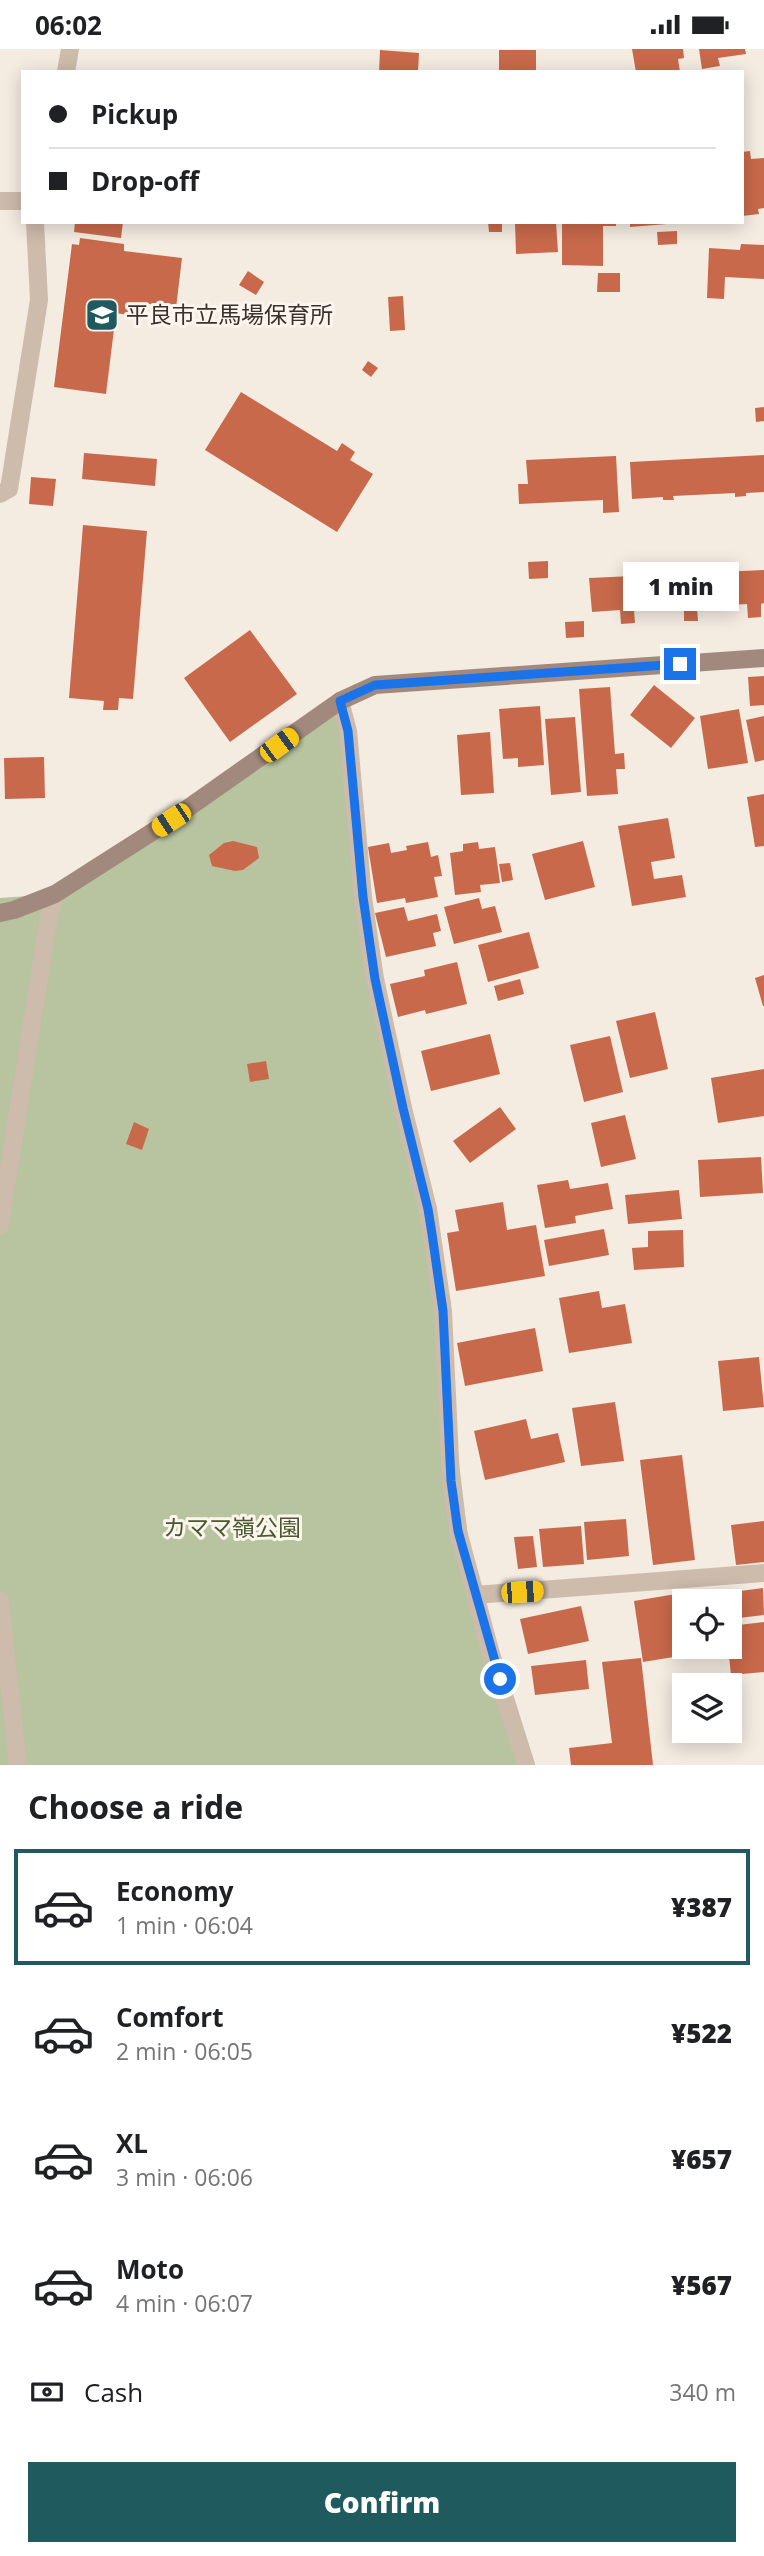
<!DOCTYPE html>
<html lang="en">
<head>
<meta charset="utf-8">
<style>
	:root { --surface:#fff; --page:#f6f6f6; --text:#202124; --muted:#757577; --line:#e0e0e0; --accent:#1f5a5e }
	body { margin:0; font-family:"Open Sans","Noto Sans JP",sans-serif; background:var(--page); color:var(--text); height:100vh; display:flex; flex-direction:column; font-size:26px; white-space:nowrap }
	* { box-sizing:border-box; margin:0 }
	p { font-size:23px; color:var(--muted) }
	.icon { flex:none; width:38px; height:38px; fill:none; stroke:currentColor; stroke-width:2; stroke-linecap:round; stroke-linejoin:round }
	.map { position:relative; height:1716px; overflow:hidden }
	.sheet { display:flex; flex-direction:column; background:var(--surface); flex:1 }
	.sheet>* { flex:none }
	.top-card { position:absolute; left:21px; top:21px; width:723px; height:154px; border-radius:0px; box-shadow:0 4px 18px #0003; display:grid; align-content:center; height:154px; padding:0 28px; background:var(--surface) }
	.controls { position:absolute; left:672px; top:1540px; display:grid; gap:14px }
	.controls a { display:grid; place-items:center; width:70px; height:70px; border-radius:0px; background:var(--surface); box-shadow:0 4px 18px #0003; font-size:35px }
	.end { position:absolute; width:32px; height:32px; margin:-16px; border:9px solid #1a73e8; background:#fff; box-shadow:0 0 0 4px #fff }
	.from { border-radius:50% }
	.bubble { position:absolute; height:49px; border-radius:0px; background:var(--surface); box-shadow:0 4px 18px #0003; font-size:23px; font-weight:800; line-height:49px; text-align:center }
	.car { position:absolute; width:21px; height:42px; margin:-21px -10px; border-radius:9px; box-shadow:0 0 5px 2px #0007; background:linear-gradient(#f5c518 24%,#345 0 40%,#f5c518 0 76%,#345 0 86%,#f5c518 0) }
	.top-card b { display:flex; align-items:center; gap:24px; height:66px; font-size:26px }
	.top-card b+b { border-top:2px solid var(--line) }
	.top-card i { width:18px; height:18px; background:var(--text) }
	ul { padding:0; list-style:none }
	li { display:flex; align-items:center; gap:21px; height:116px; margin:0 14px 10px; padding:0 14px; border:4px solid transparent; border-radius:0px }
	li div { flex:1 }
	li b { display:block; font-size:26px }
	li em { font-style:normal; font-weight:800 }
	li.current { border-color:var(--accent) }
	li>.icon { width:63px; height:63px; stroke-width:1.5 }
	h2 { padding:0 28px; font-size:32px; line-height:84px }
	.pay { display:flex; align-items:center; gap:18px; height:77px; padding:0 28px; font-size:26px }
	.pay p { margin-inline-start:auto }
	.cta { display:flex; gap:14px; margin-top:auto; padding:14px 28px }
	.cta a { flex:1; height:80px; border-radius:0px; background:var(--accent); color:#fff; font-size:28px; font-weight:800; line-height:80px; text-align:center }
	.status { display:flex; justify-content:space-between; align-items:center; height:49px; padding:0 35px; background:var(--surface); direction:ltr }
	.status svg { height:19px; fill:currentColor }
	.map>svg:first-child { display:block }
</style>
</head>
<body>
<div class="status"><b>06:02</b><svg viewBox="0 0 49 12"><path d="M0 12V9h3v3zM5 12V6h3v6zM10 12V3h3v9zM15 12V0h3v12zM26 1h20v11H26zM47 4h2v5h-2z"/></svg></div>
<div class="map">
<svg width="764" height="1716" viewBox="0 0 764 1716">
	<rect width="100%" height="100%" fill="#f4ebe1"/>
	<path fill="#b8c4a0" d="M 340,652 L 375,930 L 444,1291 L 475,1546 L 523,1716 L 0,1716 L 0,849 L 55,845 Z"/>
	<path fill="#c8694b" d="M 632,0 L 683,0 L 684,9 L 678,10 L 680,23 L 636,23 Z
		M 699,0 L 745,0 L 746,5 L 718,9 L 720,17 L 702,20 Z
		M 380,1 L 419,4 L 418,23 L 379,23 Z
		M 499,1 L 536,1 L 536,23 L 499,23 Z
		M 750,102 L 751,110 L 764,109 L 764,159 L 758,160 L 759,165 L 742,167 L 742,103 Z
		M 75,173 L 123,173 L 121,189 L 74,183 Z
		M 488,173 L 502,173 L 502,183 L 489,183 Z
		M 515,173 L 556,173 L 558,203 L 516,205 Z
		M 562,173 L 616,173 L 616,177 L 603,177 L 603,217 L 562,216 Z
		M 630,173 L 667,173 L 667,175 L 630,178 Z
		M 677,182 L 677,195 L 658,196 L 657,183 Z
		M 80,189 L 124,195 L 124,202 L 182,209 L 176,259 L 142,254 L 140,268 L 116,264 L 106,345 L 54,338 L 72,195 L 79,196 Z
		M 741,195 L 764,196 L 764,230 L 725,228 L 724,250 L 707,249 L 709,199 L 740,201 Z
		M 248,222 L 264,233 L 256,246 L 239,236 Z
		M 598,224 L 620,224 L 620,243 L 597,243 Z
		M 403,247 L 405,281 L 390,282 L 388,248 Z
		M 368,312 L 378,319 L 371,328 L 362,321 Z
		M 241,343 L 337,402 L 342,394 L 355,403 L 350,411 L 373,425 L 337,483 L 205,401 Z
		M 764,358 L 764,372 L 756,373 L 755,359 Z
		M 84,404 L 157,410 L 155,437 L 82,430 Z
		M 764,406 L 764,443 L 746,444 L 746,447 L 735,448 L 735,444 L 673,447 L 674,451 L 663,451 L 663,448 L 632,450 L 630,413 Z
		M 616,407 L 619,463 L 603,464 L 603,451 L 519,455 L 518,435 L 528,435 L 526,411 Z
		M 31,428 L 56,430 L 53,457 L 29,455 Z
		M 83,476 L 147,482 L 133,650 L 119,649 L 118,661 L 103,661 L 104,652 L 69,649 Z
		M 548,512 L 548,529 L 529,530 L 528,513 Z
		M 764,521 L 764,554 L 761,555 L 761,568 L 748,569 L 747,555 L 697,558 L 698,572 L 684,572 L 684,558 L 634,561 L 635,574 L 621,575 L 620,561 L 592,563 L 589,529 Z
		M 584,572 L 584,588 L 566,589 L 565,573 Z
		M 250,581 L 297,645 L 230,693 L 184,629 Z
		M 764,627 L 764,656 L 750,657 L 748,628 Z
		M 654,636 L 695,669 L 671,699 L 630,666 Z
		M 610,638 L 615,705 L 624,704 L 625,720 L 616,720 L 618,745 L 587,747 L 579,640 Z
		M 540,657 L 544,716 L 518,718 L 518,709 L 503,710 L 499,660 Z
		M 739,660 L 748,714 L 708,720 L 700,667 Z
		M 764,667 L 764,711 L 755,713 L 746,671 Z
		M 575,668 L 581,743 L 551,746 L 545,670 Z
		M 490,683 L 494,744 L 461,746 L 457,686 Z
		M 44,708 L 45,749 L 5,750 L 4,709 Z
		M 764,745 L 764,797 L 755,798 L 747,748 Z
		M 668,769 L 675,809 L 651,813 L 654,830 L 682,826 L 686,848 L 632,857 L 618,777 Z
		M 233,792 L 257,798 L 259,809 L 243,821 L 235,822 L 212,817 L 209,806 L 224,794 Z
		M 583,792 L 595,838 L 545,851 L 532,805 Z
		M 428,793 L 431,808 L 438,806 L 442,827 L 434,828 L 438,848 L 406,854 L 405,849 L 377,854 L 368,798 L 389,794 L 391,804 L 407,801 L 406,797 Z
		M 478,793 L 479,800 L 495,798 L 500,834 L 480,836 L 481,843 L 455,846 L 450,804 L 463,802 L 463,795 Z
		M 510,814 L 513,831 L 502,833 L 499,815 Z
		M 479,849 L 482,860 L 495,857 L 502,883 L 454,895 L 444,858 Z
		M 404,858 L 408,872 L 437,865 L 441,882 L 433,884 L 436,897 L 386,908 L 375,864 Z
		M 529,883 L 539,919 L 488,933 L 478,896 Z
		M 457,913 L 467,955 L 426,965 L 425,961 L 398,968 L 390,935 L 425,927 L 424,921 Z
		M 764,926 L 764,957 L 763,957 L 755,929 Z
		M 520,930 L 524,945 L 498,952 L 494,937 Z
		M 655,963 L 668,1020 L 630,1029 L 616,972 Z
		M 490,985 L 500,1025 L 431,1042 L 421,1002 Z
		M 610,987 L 623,1043 L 584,1053 L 570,996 Z
		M 266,1012 L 269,1030 L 250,1033 L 247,1015 Z
		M 764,1020 L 764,1067 L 718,1074 L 711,1029 Z
		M 500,1058 L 516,1080 L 470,1114 L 453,1092 Z
		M 625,1066 L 636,1110 L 601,1118 L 591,1074 Z
		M 134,1073 L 149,1080 L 142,1101 L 126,1095 Z
		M 761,1108 L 763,1144 L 700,1148 L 698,1111 Z
		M 568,1131 L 570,1140 L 608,1134 L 613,1160 L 575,1167 L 576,1174 L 545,1179 L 537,1136 Z
		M 679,1141 L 682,1170 L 628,1175 L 625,1146 Z
		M 503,1153 L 507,1181 L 536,1176 L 545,1227 L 456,1242 L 447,1184 L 459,1182 L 455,1161 Z
		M 604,1180 L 609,1206 L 549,1217 L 544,1191 Z
		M 683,1181 L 684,1218 L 634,1221 L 632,1199 L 648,1198 L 648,1182 Z
		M 599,1242 L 602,1259 L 625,1255 L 632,1294 L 569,1304 L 559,1249 Z
		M 535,1279 L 543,1322 L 465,1337 L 457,1294 Z
		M 759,1308 L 764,1358 L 723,1362 L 718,1312 Z
		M 615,1353 L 624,1412 L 581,1417 L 572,1359 Z
		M 526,1370 L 531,1390 L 558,1384 L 565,1413 L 485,1431 L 474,1382 Z
		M 682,1406 L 695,1511 L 653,1516 L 640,1411 Z
		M 626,1470 L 629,1507 L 587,1511 L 584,1473 Z
		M 764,1472 L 764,1513 L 736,1516 L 731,1476 Z
		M 581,1477 L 584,1515 L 543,1518 L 539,1480 Z
		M 533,1487 L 537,1518 L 518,1520 L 514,1488 Z
		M 763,1539 L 764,1566 L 730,1570 L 730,1552 L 726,1552 L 725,1544 Z
		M 682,1544 L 684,1598 L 690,1598 L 692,1605 L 643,1613 L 634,1552 Z
		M 581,1557 L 589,1592 L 528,1605 L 520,1570 Z
		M 764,1573 L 764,1623 L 731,1626 L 728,1598 L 730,1598 L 730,1577 Z
		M 641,1609 L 653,1716 L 571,1716 L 569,1699 L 612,1694 L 602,1613 Z
		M 586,1611 L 589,1640 L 535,1646 L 531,1617 Z"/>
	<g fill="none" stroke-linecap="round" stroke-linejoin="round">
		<path stroke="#cdbbac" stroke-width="18" d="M 66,23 L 70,0
			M 0,152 L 23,152
			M 0,445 L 9,440 L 39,251 L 35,173
			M 340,652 L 348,682 L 363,848 L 375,930 L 403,1059 L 428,1160 L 443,1262 L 451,1432 L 458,1482 L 491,1605 L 526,1716
			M 0,1176 L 48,873 L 55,845
			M 475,1546 L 764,1524
			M 0,1552 L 18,1716"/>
		<path stroke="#a18a7d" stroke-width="18" d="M 0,864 L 14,861 L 55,845 L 171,771 L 340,652 L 375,636 L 764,609"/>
	</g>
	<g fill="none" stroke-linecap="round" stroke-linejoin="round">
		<path stroke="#1a73e8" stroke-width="9" d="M 500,1630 L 458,1482 L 451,1432 L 443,1262 L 432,1185 L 428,1160 L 403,1059 L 375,930 L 363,848 L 348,682 L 340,652 L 375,636 L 680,615"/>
	</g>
	<defs>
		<symbol id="school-square" viewBox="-11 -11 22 22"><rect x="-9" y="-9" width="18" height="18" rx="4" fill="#1f5a5e" stroke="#fbf5ee"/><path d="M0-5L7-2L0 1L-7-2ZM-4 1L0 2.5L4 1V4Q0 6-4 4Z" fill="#fff"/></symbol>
	</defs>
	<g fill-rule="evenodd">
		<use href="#school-square" x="83" y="247" width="38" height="38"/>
	</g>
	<g text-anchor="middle" stroke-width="6" stroke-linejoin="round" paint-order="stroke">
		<g font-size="23" fill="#3b302b" stroke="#fbf5ee" text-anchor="start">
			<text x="126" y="274">平良市立馬場保育所</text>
		</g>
		<g font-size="23" fill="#4a5a2e" stroke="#fbf5ee">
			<text x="232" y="1487">カママ嶺公園</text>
		</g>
	</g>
</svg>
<div class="controls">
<a><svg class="icon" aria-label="locate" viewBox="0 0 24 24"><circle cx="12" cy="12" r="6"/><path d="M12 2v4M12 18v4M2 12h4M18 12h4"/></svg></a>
<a><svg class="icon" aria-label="layers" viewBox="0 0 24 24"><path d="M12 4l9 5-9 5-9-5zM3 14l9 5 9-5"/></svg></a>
</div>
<i class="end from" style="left:500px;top:1630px"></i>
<i class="end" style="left:680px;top:615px"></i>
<div class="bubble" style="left:623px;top:513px;width:116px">1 min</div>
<i class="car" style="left:279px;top:696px;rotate:54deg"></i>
<i class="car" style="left:171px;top:771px;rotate:237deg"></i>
<i class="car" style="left:522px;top:1543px;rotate:86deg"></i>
<div class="top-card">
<b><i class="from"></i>Pickup</b>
<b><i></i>Drop-off</b>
</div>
</div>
<section class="sheet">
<h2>Choose a ride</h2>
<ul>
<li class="current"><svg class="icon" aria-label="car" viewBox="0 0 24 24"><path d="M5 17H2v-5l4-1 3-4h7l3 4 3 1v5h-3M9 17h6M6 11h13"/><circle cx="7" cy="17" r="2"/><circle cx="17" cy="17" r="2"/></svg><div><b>Economy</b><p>1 min · 06:04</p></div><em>¥387</em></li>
<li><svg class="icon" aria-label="car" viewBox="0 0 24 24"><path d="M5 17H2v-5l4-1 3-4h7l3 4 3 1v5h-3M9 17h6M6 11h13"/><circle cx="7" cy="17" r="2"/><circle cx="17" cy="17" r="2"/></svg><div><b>Comfort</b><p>2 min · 06:05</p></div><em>¥522</em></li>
<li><svg class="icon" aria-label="car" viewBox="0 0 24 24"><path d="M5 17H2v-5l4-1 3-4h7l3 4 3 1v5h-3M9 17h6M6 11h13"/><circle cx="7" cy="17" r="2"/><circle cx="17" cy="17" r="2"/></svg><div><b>XL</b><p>3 min · 06:06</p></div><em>¥657</em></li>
<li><svg class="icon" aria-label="car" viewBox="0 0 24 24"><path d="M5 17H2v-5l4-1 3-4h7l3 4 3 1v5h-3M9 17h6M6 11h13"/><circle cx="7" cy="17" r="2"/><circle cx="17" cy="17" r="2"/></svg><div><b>Moto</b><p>4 min · 06:07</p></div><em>¥567</em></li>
</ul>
<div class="pay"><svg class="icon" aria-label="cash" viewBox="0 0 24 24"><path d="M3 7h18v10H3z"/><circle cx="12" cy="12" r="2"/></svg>Cash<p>340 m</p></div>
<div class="cta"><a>Confirm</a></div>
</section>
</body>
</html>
